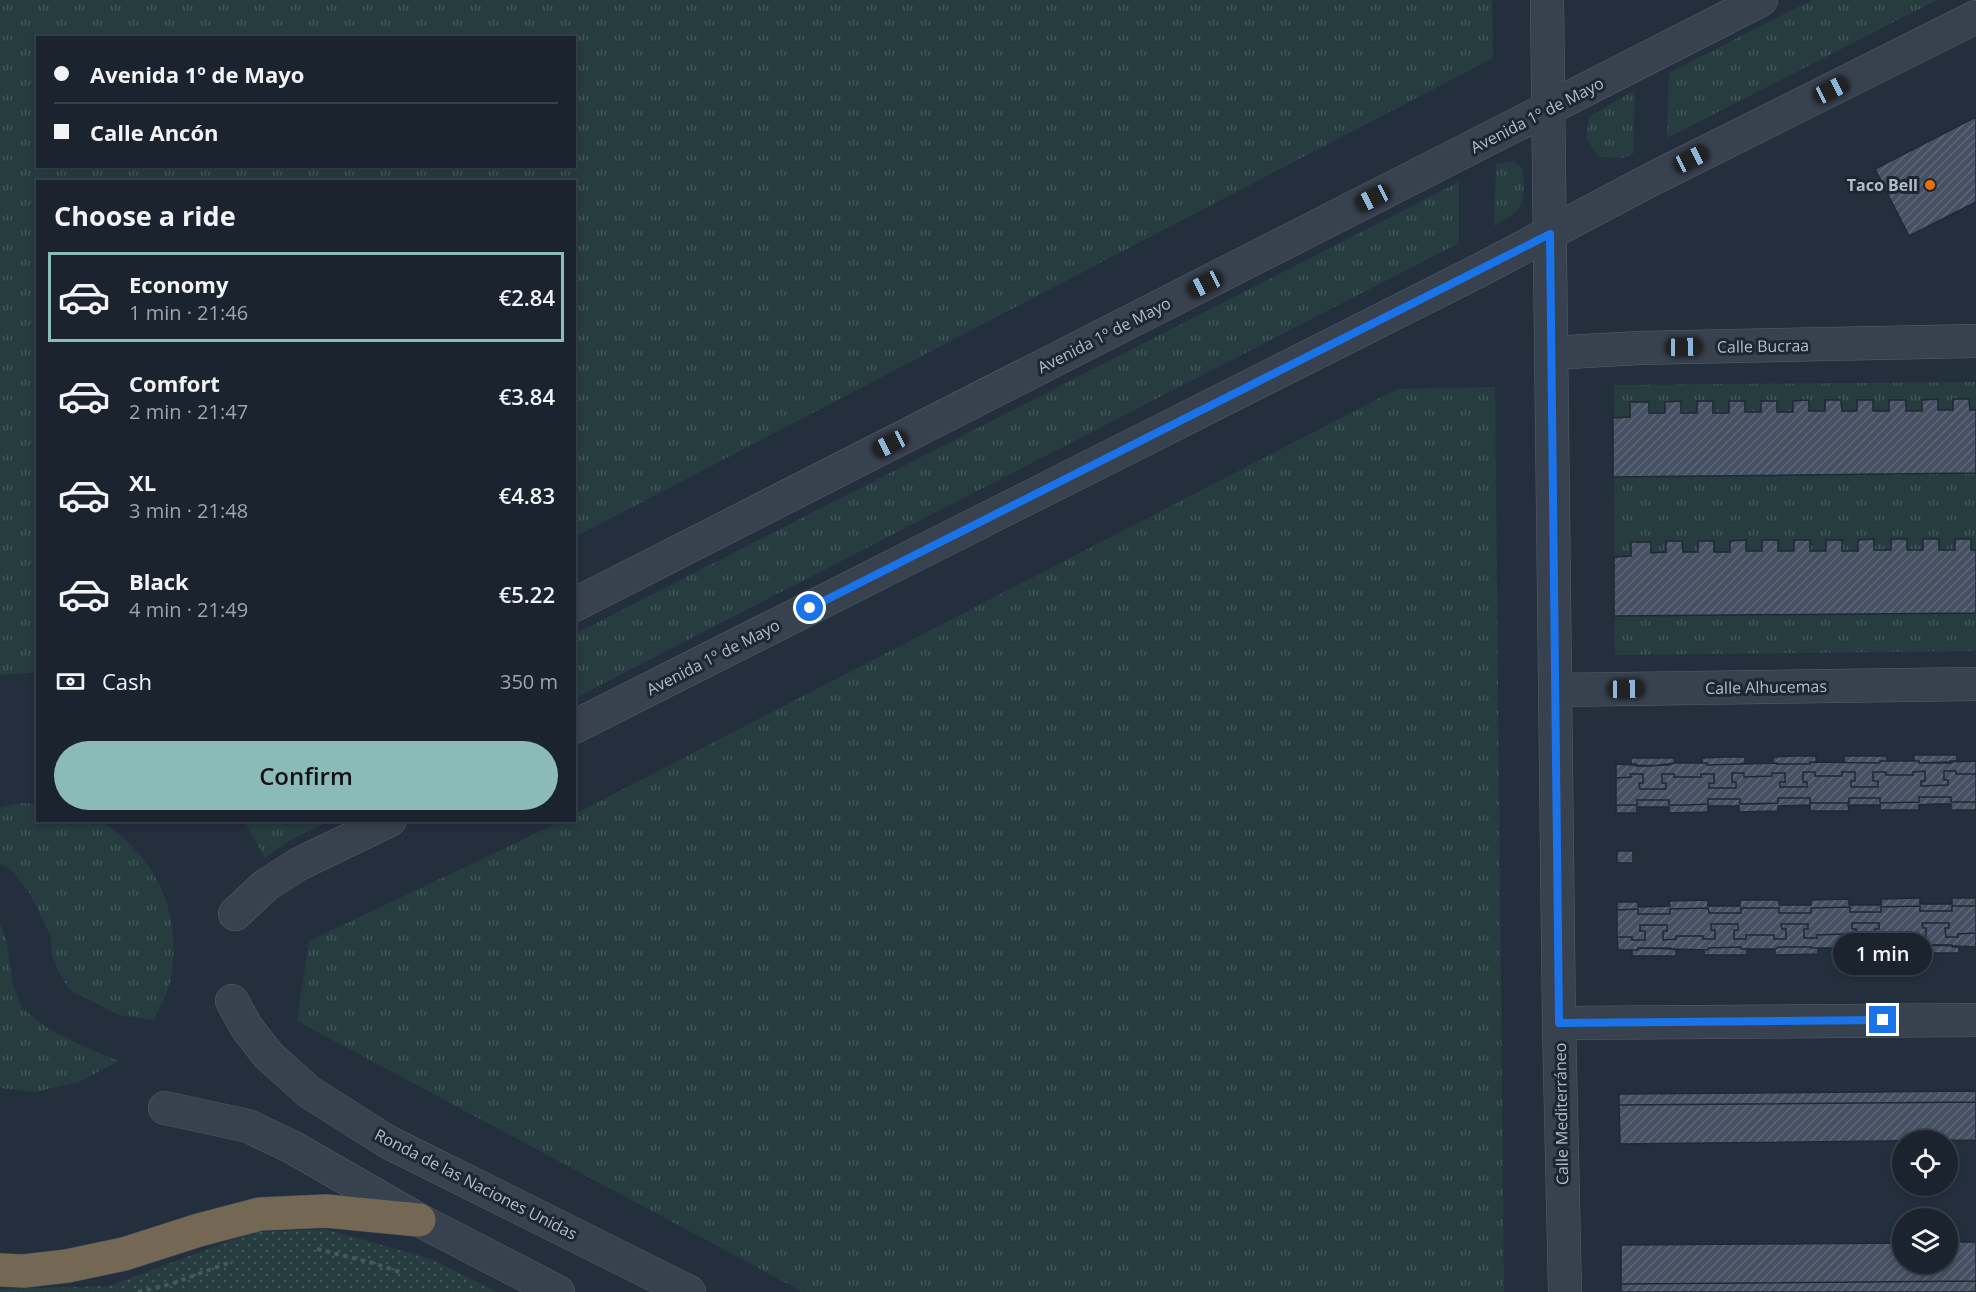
<!DOCTYPE html>
<html lang="en">
<head>
<meta charset="utf-8">
<style>
	:root { --surface:#1b232e; --page:#282f3a; --text:#f1f3f6; --muted:#a0a4aa; --line:#39404a; --accent:#8bbbb9 }
	body { margin:0; font-family:"Open Sans",sans-serif; background:var(--page); color:var(--text); height:100vh; display:flex; flex-direction:column; font-size:22px; white-space:nowrap }
	* { box-sizing:border-box; margin:0 }
	p { font-size:20px; color:var(--muted) }
	.icon { flex:none; width:33px; height:33px; fill:none; stroke:currentColor; stroke-width:2; stroke-linecap:round; stroke-linejoin:round }
	.map { position:relative; flex:1; overflow:hidden }
	.panel { position:absolute; left:36px; top:180px; width:540px; height:642px; display:flex; flex-direction:column; background:var(--surface); border-radius:0px; box-shadow:0 3px 9px #0003,0 0 0 2px var(--line) }
	.panel>* { flex:none }
	.hud { position:absolute; left:36px; top:36px; width:540px; height:132px; border-radius:0px; box-shadow:0 3px 9px #0003,0 0 0 2px var(--line); display:grid; align-content:center; height:132px; padding:0 18px; background:var(--surface) }
	.buttons { position:absolute; left:1892px; top:1130px; display:grid; gap:12px }
	.buttons a { display:grid; place-items:center; width:66px; height:66px; border-radius:50%; background:var(--surface); box-shadow:0 3px 9px #0003,0 0 0 2px var(--line); font-size:30px }
	.end { position:absolute; width:27px; height:27px; margin:-14px; border:8px solid #1a73e8; background:#fff; box-shadow:0 0 0 3px #fff }
	.from { border-radius:50% }
	.bubble { position:absolute; height:42px; border-radius:21px; background:var(--surface); box-shadow:0 3px 9px #0003,0 0 0 2px var(--line); font-size:20px; font-weight:600; line-height:42px; text-align:center }
	.car { position:absolute; width:18px; height:36px; margin:-18px -9px; border-radius:8px; box-shadow:0 0 4px 2px #0007; background:linear-gradient(#222 24%,#8ab4d8 0 40%,#222 0 76%,#8ab4d8 0 86%,#222 0) }
	.hud b { display:flex; align-items:center; gap:21px; height:57px; font-size:22px }
	.hud b+b { border-top:2px solid var(--line) }
	.hud i { width:15px; height:15px; background:var(--text) }
	ul { padding:0; list-style:none }
	li { display:flex; align-items:center; gap:18px; height:90px; margin:0 12px 9px; padding:0 6px; border:3px solid transparent; border-radius:0px }
	li div { flex:1 }
	li b { display:block; font-size:22px }
	li em { font-style:normal; font-weight:600 }
	li.active { border-color:var(--accent) }
	li>.icon { width:54px; height:54px; stroke-width:1.5 }
	h2 { padding:0 18px; font-size:27px; line-height:72px }
	.pay { display:flex; align-items:center; gap:15px; height:66px; padding:0 18px; font-size:22px }
	.pay p { margin-inline-start:auto }
	.button { display:flex; gap:12px; margin-top:auto; padding:12px 18px }
	.button a { flex:1; height:69px; border-radius:36px; background:var(--accent); color:#111; font-size:24px; font-weight:600; line-height:69px; text-align:center }
	.map>svg:first-child { display:block }
</style>
</head>
<body>
<div class="map">
<svg width="1976" height="1292" viewBox="0 0 1976 1292">
	<defs>
		<pattern id="grass-tufts" width="24" height="20" patternUnits="userSpaceOnUse" patternTransform="scale(1.5)"><rect width="24" height="20" fill="#263c3f"/><path d="M3 7l-1-3M5 7V3M7 7l1-3M15 17l-1-3M17 17v-4M19 17l1-3" fill="none" stroke="#435659"/></pattern>
		<pattern id="park-dots" width="8" height="8" patternUnits="userSpaceOnUse" patternTransform="scale(1.5)"><rect width="8" height="8" fill="#263c3f"/><path d="M2 2h.1M6 6h.1" fill="none" stroke="#435659" stroke-width="1.8" stroke-linecap="round"/></pattern>
		<pattern id="building-hatch" width="6" height="6" patternUnits="userSpaceOnUse" patternTransform="scale(1.5)"><rect width="6" height="6" fill="#455162"/><path d="M-1 1l2-2M0 6l6-6M5 7l2-2" fill="none" stroke="#5d6877"/></pattern>
	</defs>
	<rect width="100%" height="100%" fill="#242f3e"/>
	<path fill="url(#grass-tufts)" fill-rule="evenodd" d="M 0,0 L 1492,0 L 1493,58 L 575,537 L 574,182 L 38,182 L 37,672 L 0,675 ZM 38,38 L 574,38 L 574,166 L 38,166 Z
		M 1812,0 L 1937,0 L 1667,138 L 1669,73 Z
		M 1635,90 L 1633,154 L 1622,158 L 1600,157 L 1586,140 L 1589,117 Z
		M 1514,161 L 1523,169 C 1524,206 1527,207 1494,226 L 1496,164 Z
		M 1459,182 L 1459,243 L 575,698 L 575,634 Z
		M 1976,382 L 1976,651 L 1615,655 L 1614,385 Z
		M 1495,387 L 1504,1292 L 803,1292 L 297,1021 L 309,941 L 562,821 L 574,820 L 575,814 L 1397,389 Z
		M 20,803 L 37,804 L 38,820 L 98,821 C 108,825 116,832 124,839 C 165,874 180,925 171,977 C 169,991 160,1006 154,1020 L 119,1015 L 70,990 L 60,975 L 52,955 L 51,937 L 29,892 L 10,869 L 0,864 L 0,807 Z
		M 244,821 L 329,821 L 292,839 L 265,858 Z
		M 0,922 L 6,939 L 13,985 L 23,1009 L 46,1027 L 82,1046 L 119,1061 L 79,1082 L 35,1092 L 0,1088 Z"/>
	<path fill="url(#park-dots)" d="M 325,1229 L 431,1259 L 497,1292 L 0,1292 L 0,1289 L 110,1286 L 253,1232 Z"/>
	<path fill="url(#building-hatch)" stroke="#1f2835" stroke-width="1.5" d="M 1976,117 L 1976,202 L 1909,236 L 1875,169 Z
		M 1938,399 L 1938,410 L 1953,410 L 1953,399 L 1969,399 L 1970,410 L 1976,410 L 1976,473 L 1613,477 L 1613,418 L 1630,417 L 1630,402 L 1649,402 L 1649,413 L 1665,413 L 1665,402 L 1681,401 L 1681,413 L 1697,413 L 1697,401 L 1713,401 L 1713,413 L 1729,413 L 1729,401 L 1745,401 L 1745,412 L 1761,412 L 1761,401 L 1777,401 L 1777,412 L 1793,412 L 1793,401 L 1809,400 L 1809,411 L 1825,411 L 1825,400 L 1841,400 L 1842,411 L 1857,411 L 1857,400 L 1873,400 L 1873,411 L 1889,411 L 1889,400 L 1906,400 L 1906,411 L 1922,411 L 1922,400 Z
		M 1874,539 L 1874,550 L 1891,550 L 1891,539 L 1907,539 L 1907,550 L 1923,550 L 1923,539 L 1939,539 L 1939,550 L 1955,550 L 1955,539 L 1971,539 L 1971,550 L 1976,550 L 1976,613 L 1614,616 L 1614,557 L 1631,556 L 1631,542 L 1651,542 L 1651,553 L 1666,552 L 1666,541 L 1682,541 L 1683,552 L 1698,552 L 1698,541 L 1714,541 L 1714,552 L 1730,552 L 1730,541 L 1746,540 L 1746,551 L 1762,551 L 1762,540 L 1778,540 L 1778,551 L 1794,551 L 1794,540 L 1810,540 L 1810,551 L 1826,551 L 1826,540 L 1842,540 L 1842,551 L 1858,551 L 1858,540 Z
		M 1914,755 L 1957,755 L 1957,761 L 1950,761 L 1951,763 L 1919,763 L 1919,761 L 1914,761 Z
		M 1794,756 L 1816,756 L 1816,762 L 1810,762 L 1810,764 L 1777,764 L 1777,763 L 1773,763 L 1773,757 Z
		M 1844,756 L 1887,756 L 1887,761 L 1880,761 L 1880,763 L 1848,763 L 1844,762 Z
		M 1723,757 L 1745,757 L 1745,763 L 1739,764 L 1707,765 L 1707,763 L 1702,763 L 1702,758 Z
		M 1631,758 L 1674,758 L 1675,763 L 1668,765 L 1636,766 L 1636,764 L 1631,764 Z
		M 1880,761 L 1919,761 L 1919,763 L 1976,761 L 1976,774 L 1956,774 L 1956,771 L 1944,771 L 1944,780 L 1948,780 L 1948,785 L 1921,786 L 1921,781 L 1925,781 L 1925,771 L 1913,772 L 1913,775 L 1886,775 L 1886,772 L 1873,772 L 1873,781 L 1878,781 L 1878,787 L 1851,787 L 1851,781 L 1855,781 L 1855,772 L 1842,772 L 1842,776 L 1815,776 L 1815,772 L 1803,772 L 1803,782 L 1807,782 L 1807,787 L 1780,787 L 1780,782 L 1785,782 L 1785,773 L 1772,773 L 1772,776 L 1744,777 L 1744,773 L 1732,773 L 1732,782 L 1736,782 L 1736,788 L 1709,788 L 1709,783 L 1714,783 L 1714,774 L 1701,774 L 1701,777 L 1674,777 L 1674,774 L 1662,774 L 1662,783 L 1666,783 L 1666,789 L 1640,789 L 1639,783 L 1643,783 L 1643,774 L 1630,774 L 1631,777 L 1616,778 L 1616,764 L 1652,766 L 1675,763 L 1707,763 L 1707,765 L 1777,763 L 1777,764 L 1810,764 L 1810,762 L 1880,763 Z
		M 1925,771 L 1925,781 L 1921,781 L 1921,786 L 1948,785 L 1948,780 L 1944,780 L 1944,771 L 1956,771 L 1956,774 L 1976,774 L 1976,802 L 1951,802 L 1951,797 L 1919,797 L 1919,802 L 1880,803 L 1880,798 L 1849,798 L 1849,803 L 1810,803 L 1810,798 L 1778,798 L 1778,803 L 1759,804 L 1740,804 L 1740,799 L 1708,799 L 1708,804 L 1688,805 L 1669,805 L 1669,800 L 1637,800 L 1637,805 L 1616,805 L 1616,778 L 1631,777 L 1630,774 L 1643,774 L 1643,783 L 1639,783 L 1640,789 L 1666,789 L 1666,783 L 1662,783 L 1662,774 L 1674,774 L 1674,777 L 1701,777 L 1701,774 L 1714,774 L 1714,783 L 1709,783 L 1709,788 L 1736,788 L 1736,782 L 1732,782 L 1732,773 L 1744,773 L 1744,777 L 1772,776 L 1772,773 L 1785,773 L 1785,782 L 1780,782 L 1780,787 L 1807,787 L 1807,782 L 1803,782 L 1803,772 L 1815,772 L 1815,776 L 1842,776 L 1842,772 L 1855,772 L 1855,781 L 1851,781 L 1851,787 L 1878,787 L 1878,781 L 1873,781 L 1873,772 L 1886,772 L 1886,775 L 1913,775 L 1913,772 Z
		M 1919,797 L 1951,797 L 1951,802 L 1976,802 L 1976,810 L 1951,810 L 1951,804 L 1935,804 L 1919,805 L 1919,810 L 1880,810 L 1880,805 L 1848,805 L 1849,811 L 1810,811 L 1810,805 L 1778,806 L 1778,811 L 1739,812 L 1739,806 L 1708,806 L 1708,812 L 1669,813 L 1669,807 L 1637,807 L 1637,813 L 1616,813 L 1616,805 L 1637,805 L 1637,800 L 1669,800 L 1669,805 L 1688,805 L 1708,804 L 1708,799 L 1740,799 L 1740,804 L 1778,803 L 1778,798 L 1810,798 L 1810,803 L 1849,803 L 1849,798 L 1880,798 L 1880,803 L 1919,802 Z
		M 1617,851 L 1633,851 L 1633,863 L 1617,863 Z
		M 1918,898 L 1920,898 L 1920,904 L 1952,904 L 1952,898 L 1976,898 L 1976,906 L 1952,906 L 1952,911 L 1920,911 L 1920,906 L 1881,907 L 1881,912 L 1850,912 L 1850,907 L 1811,908 L 1811,913 L 1779,913 L 1779,908 L 1741,908 L 1741,913 L 1709,913 L 1708,908 L 1670,909 L 1670,914 L 1638,914 L 1638,909 L 1617,910 L 1617,902 L 1638,902 L 1638,907 L 1670,906 L 1669,901 L 1708,900 L 1708,906 L 1740,906 L 1740,900 L 1779,900 L 1779,905 L 1811,905 L 1811,900 L 1849,899 L 1849,905 L 1881,905 L 1881,899 Z
		M 1920,906 L 1920,911 L 1952,911 L 1952,906 L 1976,906 L 1976,933 L 1958,934 L 1958,937 L 1946,937 L 1945,928 L 1949,928 L 1949,923 L 1922,923 L 1923,928 L 1926,928 L 1926,937 L 1915,937 L 1915,934 L 1888,934 L 1888,937 L 1875,937 L 1875,929 L 1879,929 L 1879,923 L 1852,923 L 1852,929 L 1856,929 L 1856,938 L 1843,938 L 1843,934 L 1817,935 L 1817,938 L 1804,938 L 1804,929 L 1808,929 L 1808,924 L 1781,924 L 1782,929 L 1786,929 L 1786,939 L 1774,939 L 1774,935 L 1746,935 L 1746,939 L 1734,939 L 1734,930 L 1738,930 L 1738,924 L 1711,924 L 1711,930 L 1715,930 L 1715,939 L 1703,939 L 1703,936 L 1676,936 L 1676,939 L 1663,940 L 1663,931 L 1667,931 L 1667,925 L 1640,925 L 1640,931 L 1645,931 L 1645,940 L 1632,940 L 1632,937 L 1617,937 L 1617,910 L 1638,909 L 1638,914 L 1670,914 L 1670,909 L 1708,908 L 1709,913 L 1741,913 L 1741,908 L 1779,908 L 1779,913 L 1811,913 L 1811,908 L 1850,907 L 1850,912 L 1881,912 L 1881,907 Z
		M 1852,923 L 1879,923 L 1879,929 L 1875,929 L 1875,937 L 1888,937 L 1888,934 L 1915,934 L 1915,937 L 1926,937 L 1926,928 L 1923,928 L 1922,923 L 1949,923 L 1949,928 L 1945,928 L 1946,937 L 1958,937 L 1958,934 L 1976,933 L 1976,947 L 1936,945 L 1882,948 L 1882,946 L 1866,946 L 1845,948 L 1811,948 L 1811,947 L 1779,947 L 1775,949 L 1741,949 L 1741,947 L 1708,948 L 1708,950 L 1638,948 L 1638,950 L 1618,950 L 1617,937 L 1632,937 L 1632,940 L 1645,940 L 1645,931 L 1640,931 L 1640,925 L 1667,925 L 1667,931 L 1663,931 L 1663,940 L 1676,939 L 1676,936 L 1703,936 L 1703,939 L 1715,939 L 1715,930 L 1711,930 L 1711,924 L 1738,924 L 1738,930 L 1734,930 L 1734,939 L 1746,939 L 1746,935 L 1774,935 L 1774,939 L 1786,939 L 1786,929 L 1782,929 L 1781,924 L 1808,924 L 1808,929 L 1804,929 L 1804,938 L 1817,938 L 1817,935 L 1843,934 L 1843,938 L 1856,938 L 1856,929 L 1852,929 Z
		M 1952,945 L 1952,947 L 1959,947 L 1959,953 L 1915,953 L 1915,947 L 1921,946 Z
		M 1882,946 L 1882,948 L 1889,948 L 1889,953 L 1845,954 L 1845,948 L 1850,947 Z
		M 1741,947 L 1741,949 L 1747,949 L 1747,955 L 1704,955 L 1704,950 L 1708,950 L 1708,948 Z
		M 1779,947 L 1811,947 L 1811,948 L 1818,948 L 1818,954 L 1775,955 L 1775,949 Z
		M 1638,948 L 1670,948 L 1676,950 L 1676,956 L 1632,956 L 1632,950 L 1638,950 Z
		M 1976,1091 L 1976,1102 L 1619,1105 L 1619,1094 Z
		M 1976,1102 L 1976,1140 L 1620,1144 L 1619,1105 Z
		M 1947,1242 L 1976,1242 L 1976,1281 L 1621,1284 L 1621,1245 L 1902,1243 L 1902,1263 L 1947,1263 Z
		M 1976,1281 L 1976,1292 L 1621,1292 L 1621,1284 Z"/>
	<g fill="none" stroke-linecap="round" stroke-linejoin="round">
		<defs>
			<path id="minor" d="M 1547,0 L 1559,1023 L 1565,1292
				M 1551,353 L 1639,348 L 1976,341
				M 574,605 L 1761,0
				M 1556,690 L 1976,684
				M 574,727 L 1480,270 L 1652,179 L 1976,17
				M 235,914 L 266,885 L 299,864 L 390,820
				M 232,1001 L 247,1028 L 268,1055 L 309,1092 L 388,1142 L 689,1292
				M 1559,1023 L 1976,1020
				M 165,1108 L 248,1126 L 292,1147 L 419,1220 L 558,1292"/>
			<path id="highway" d="M 0,1270 L 24,1271 L 67,1266 L 124,1254 L 199,1230 L 260,1214 L 326,1211 L 419,1220"/>
		</defs>
		<use href="#minor" stroke="#565f6c" stroke-width="34"/>
		<use href="#highway" stroke="#434c59" stroke-width="34"/>
		<path stroke="#44595c" stroke-width="4" stroke-dasharray="4.5 4.5" stroke-linecap="butt" d="M 317,1249 L 373,1263 L 400,1272
			M 138,1292 L 171,1284 L 233,1261"/>
		<use href="#minor" stroke="#38414e" stroke-width="33"/>
		<use href="#highway" stroke="#746855" stroke-width="33"/>
	</g>
	<g fill="none" stroke-linecap="round" stroke-linejoin="round">
		<path stroke="#1a73e8" stroke-width="8" d="M 810,608 L 1550,234 L 1559,1023 L 1883,1020"/>
	</g>
	<circle fill="#e8710a" stroke="#1d2633" stroke-width="2" cx="1930" cy="185" r="6"/>
	<g text-anchor="middle" stroke-width="6" stroke-linejoin="round" paint-order="stroke">
		<g font-size="16" fill="#b4bcc9" stroke="#1d2633">
			<text transform="translate(1537 115) rotate(-27)" y="6">Avenida 1º de Mayo</text>
			<text transform="translate(1104 335) rotate(-27)" y="6">Avenida 1º de Mayo</text>
			<text transform="translate(1763 346) rotate(-1)" y="6">Calle Bucraa</text>
			<text transform="translate(713 657) rotate(-27)" y="6">Avenida 1º de Mayo</text>
			<text transform="translate(1766 687) rotate(-1)" y="6">Calle Alhucemas</text>
			<text transform="translate(1561 1114) rotate(-91)" y="6">Calle Mediterráneo</text>
			<text transform="translate(476 1184) rotate(27)" y="6">Ronda de las Naciones Unidas</text>
		</g>
		<g font-size="16" font-weight="bold" fill="#b4bcc9" stroke="#1d2633" text-anchor="end">
			<text x="1918" y="191">Taco Bell</text>
		</g>
	</g>
</svg>
<div class="buttons">
<a><svg class="icon" aria-label="locate" viewBox="0 0 24 24"><circle cx="12" cy="12" r="6"/><path d="M12 2v4M12 18v4M2 12h4M18 12h4"/></svg></a>
<a><svg class="icon" aria-label="layers" viewBox="0 0 24 24"><path d="M12 4l9 5-9 5-9-5zM3 14l9 5 9-5"/></svg></a>
</div>
<i class="end from" style="left:810px;top:608px"></i>
<i class="end" style="left:1883px;top:1020px"></i>
<div class="bubble" style="left:1833px;top:933px;width:99px">1 min</div>
<i class="car" style="left:1831px;top:90px;rotate:63deg"></i>
<i class="car" style="left:1691px;top:159px;rotate:63deg"></i>
<i class="car" style="left:1373px;top:198px;rotate:243deg"></i>
<i class="car" style="left:1205px;top:284px;rotate:243deg"></i>
<i class="car" style="left:1684px;top:347px;rotate:89deg"></i>
<i class="car" style="left:890px;top:444px;rotate:243deg"></i>
<i class="car" style="left:1626px;top:689px;rotate:89deg"></i>
<div class="hud">
<b><i class="from"></i>Avenida 1º de Mayo</b>
<b><i></i>Calle Ancón</b>
</div>
<section class="panel">
<h2>Choose a ride</h2>
<ul>
<li class="active"><svg class="icon" aria-label="car" viewBox="0 0 24 24"><path d="M5 17H2v-5l4-1 3-4h7l3 4 3 1v5h-3M9 17h6M6 11h13"/><circle cx="7" cy="17" r="2"/><circle cx="17" cy="17" r="2"/></svg><div><b>Economy</b><p>1 min · 21:46</p></div><em>€2.84</em></li>
<li><svg class="icon" aria-label="car" viewBox="0 0 24 24"><path d="M5 17H2v-5l4-1 3-4h7l3 4 3 1v5h-3M9 17h6M6 11h13"/><circle cx="7" cy="17" r="2"/><circle cx="17" cy="17" r="2"/></svg><div><b>Comfort</b><p>2 min · 21:47</p></div><em>€3.84</em></li>
<li><svg class="icon" aria-label="car" viewBox="0 0 24 24"><path d="M5 17H2v-5l4-1 3-4h7l3 4 3 1v5h-3M9 17h6M6 11h13"/><circle cx="7" cy="17" r="2"/><circle cx="17" cy="17" r="2"/></svg><div><b>XL</b><p>3 min · 21:48</p></div><em>€4.83</em></li>
<li><svg class="icon" aria-label="car" viewBox="0 0 24 24"><path d="M5 17H2v-5l4-1 3-4h7l3 4 3 1v5h-3M9 17h6M6 11h13"/><circle cx="7" cy="17" r="2"/><circle cx="17" cy="17" r="2"/></svg><div><b>Black</b><p>4 min · 21:49</p></div><em>€5.22</em></li>
</ul>
<div class="pay"><svg class="icon" aria-label="cash" viewBox="0 0 24 24"><path d="M3 7h18v10H3z"/><circle cx="12" cy="12" r="2"/></svg>Cash<p>350 m</p></div>
<div class="button"><a>Confirm</a></div>
</section>
</div>
</body>
</html>
